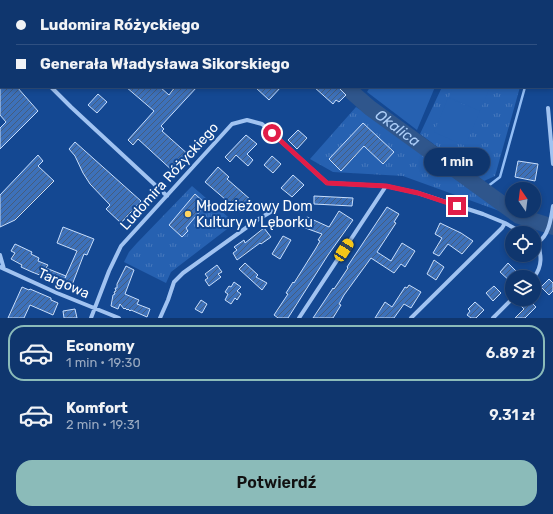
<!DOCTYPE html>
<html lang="pl">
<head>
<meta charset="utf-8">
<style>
	:root { --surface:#0f366e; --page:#1d4176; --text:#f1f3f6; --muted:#9babc2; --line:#2f5081; --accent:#8bbbb9 }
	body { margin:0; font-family:Rubik,sans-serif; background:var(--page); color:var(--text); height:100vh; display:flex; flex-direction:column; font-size:15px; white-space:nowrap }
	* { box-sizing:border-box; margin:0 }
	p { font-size:13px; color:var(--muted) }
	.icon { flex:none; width:22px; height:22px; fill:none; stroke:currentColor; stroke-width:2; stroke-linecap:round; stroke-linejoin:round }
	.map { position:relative; height:318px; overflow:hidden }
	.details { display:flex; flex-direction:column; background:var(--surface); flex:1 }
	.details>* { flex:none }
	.banner { position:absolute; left:0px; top:0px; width:553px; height:88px; box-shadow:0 2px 6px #0003,0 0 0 1px var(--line); display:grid; align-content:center; height:88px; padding:0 16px; background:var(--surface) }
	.needle { width:26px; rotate:346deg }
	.tools { position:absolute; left:505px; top:182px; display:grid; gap:8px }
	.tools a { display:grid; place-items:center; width:36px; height:36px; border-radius:50%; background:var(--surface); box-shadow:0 2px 6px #0003,0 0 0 1px var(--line); font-size:20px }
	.end { position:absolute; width:18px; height:18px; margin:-9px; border:5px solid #e11d48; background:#fff; box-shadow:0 0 0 2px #fff }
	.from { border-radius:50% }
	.bubble { position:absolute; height:28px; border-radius:14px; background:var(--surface); box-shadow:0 2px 6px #0003,0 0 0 1px var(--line); font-size:13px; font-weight:600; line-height:28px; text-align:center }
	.car { position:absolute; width:12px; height:24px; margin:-12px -6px; border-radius:5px; box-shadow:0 0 3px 1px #0007; background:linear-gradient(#f5c518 24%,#345 0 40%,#f5c518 0 76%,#345 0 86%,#f5c518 0) }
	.banner b { display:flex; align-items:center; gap:14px; height:38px; font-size:15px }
	.banner b+b { border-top:1px solid var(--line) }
	.banner i { width:10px; height:10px; background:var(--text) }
	ul { padding:7px 0 0; list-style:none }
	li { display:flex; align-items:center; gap:12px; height:56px; margin:0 8px 6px; padding:0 8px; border:2px solid transparent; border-radius:16px }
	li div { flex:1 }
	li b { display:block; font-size:15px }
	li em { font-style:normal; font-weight:600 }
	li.on { border-color:var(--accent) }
	li>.icon { width:36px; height:36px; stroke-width:1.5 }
	.cta { display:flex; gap:8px; margin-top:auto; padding:8px 16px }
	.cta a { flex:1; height:46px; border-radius:16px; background:var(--accent); color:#111; font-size:16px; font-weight:600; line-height:46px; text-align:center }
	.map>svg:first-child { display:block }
</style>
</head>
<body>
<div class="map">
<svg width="553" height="318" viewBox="0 0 553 318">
	<defs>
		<pattern id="grass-tufts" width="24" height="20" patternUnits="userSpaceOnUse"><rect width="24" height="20" fill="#2661b1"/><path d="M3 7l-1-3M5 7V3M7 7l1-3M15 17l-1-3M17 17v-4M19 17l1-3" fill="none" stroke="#4779bd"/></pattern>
		<pattern id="building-hatch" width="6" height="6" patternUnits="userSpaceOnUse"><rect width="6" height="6" fill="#3d71ba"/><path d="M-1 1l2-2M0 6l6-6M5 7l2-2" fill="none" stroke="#455d7e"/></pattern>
	</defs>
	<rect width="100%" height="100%" fill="#144892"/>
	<path fill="url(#grass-tufts)" d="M 442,87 L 520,87 L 495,176 L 484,181 L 420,134 Z
		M 356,107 L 391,129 L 508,213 L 505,213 L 403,176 L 333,172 L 310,159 Z
		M 192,186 L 235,223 L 171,272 L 166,283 L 124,262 L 129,252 L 137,243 Z"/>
	<path fill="#2661b1" d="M 370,87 L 435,87 L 417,130 L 367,92 Z
		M 453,87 L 490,87 L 480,111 L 449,97 Z
		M 448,98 L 480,111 L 465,146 L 434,132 Z"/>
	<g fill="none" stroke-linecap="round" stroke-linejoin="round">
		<path stroke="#93bef5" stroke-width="2.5" d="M 551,1 L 552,0
			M 483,190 L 500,177 L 525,87"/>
		<g stroke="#2f568c" stroke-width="16">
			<path d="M 255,0 L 256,1"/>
			<path id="s1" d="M 346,87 L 370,108 L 519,216 L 553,227"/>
		</g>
	</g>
	<path fill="url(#building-hatch)" stroke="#c8defc" d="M 0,87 L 17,87 L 38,111 L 0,149 L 0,128 L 6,122 L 0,115 Z
		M 126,87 L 160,87 L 169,95 L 175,87 L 197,87 L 161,126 L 164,129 L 162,131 L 190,156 L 175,173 L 138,139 L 133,145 L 128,140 L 154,111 Z
		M 255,87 L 281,87 L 269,100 Z
		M 314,87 L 338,87 L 346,95 L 339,102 L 336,100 L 333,104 Z
		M 98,94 L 107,102 L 97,113 L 88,105 Z
		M 363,123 L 394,152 L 383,164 L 364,146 L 341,171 L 329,159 Z
		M 298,130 L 307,138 L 297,149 L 288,140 Z
		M 246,135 L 257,144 L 247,154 L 253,160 L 248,166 L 236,155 L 230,162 L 225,157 Z
		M 75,142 L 141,201 L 121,223 L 106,209 L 110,205 L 90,184 L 83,173 L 75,156 L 69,149 Z
		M 38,155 L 43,161 L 38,166 L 54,181 L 15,220 L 0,227 L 0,195 Z
		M 272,156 L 281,164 L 273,173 L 264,165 Z
		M 518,161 L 538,164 L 535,181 L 515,177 Z
		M 218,167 L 229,177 L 227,179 L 251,200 L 240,212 L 205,182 Z
		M 293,175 L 304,185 L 292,197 L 281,188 Z
		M 195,194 L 206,204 L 186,228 L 188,231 L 182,237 L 169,225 Z
		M 314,196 L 353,198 L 352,206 L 314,204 Z
		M 387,207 L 399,214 L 394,222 L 396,223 L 377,252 L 391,261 L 402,243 L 415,251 L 405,267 L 401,264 L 394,273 L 371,258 L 344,295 L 339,304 L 341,305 L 333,318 L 313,318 L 333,288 L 334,289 L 348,268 L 347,267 Z
		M 339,211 L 353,220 L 328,255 L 288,318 L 278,318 L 274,315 L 288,294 L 286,293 L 293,282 L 294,283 L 316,248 L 320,241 L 318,240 L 322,234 L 297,225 L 307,217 L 329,227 Z
		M 440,223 L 461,233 L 473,241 L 462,254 L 448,244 L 439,256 L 433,253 L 442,238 L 435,234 Z
		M 63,227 L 94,239 L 87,255 L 84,254 L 72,285 L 64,281 L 63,284 L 32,272 L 21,267 L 22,265 L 11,259 L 15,253 L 11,251 L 15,244 L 32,252 L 31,254 L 39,258 L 38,261 L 48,265 L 46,268 L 66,276 L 65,278 L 77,251 L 57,243 Z
		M 264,228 L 271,237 L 261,244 L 260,243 L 237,260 L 233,253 L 237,250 L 234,247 L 244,240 L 245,243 Z
		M 283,236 L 291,240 L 280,259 L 272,254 Z
		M 434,260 L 444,267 L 436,280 L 427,274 Z
		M 245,263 L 258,275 L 256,277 L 267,283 L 262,290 L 239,269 Z
		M 508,263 L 517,272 L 512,277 L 512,283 L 500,272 Z
		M 217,265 L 222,272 L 218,274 L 221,277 L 209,286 L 205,280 L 208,278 L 205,274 Z
		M 126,266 L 134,270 L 125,294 L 139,300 L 137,304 L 150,309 L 147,317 L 131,310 L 130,311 L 128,309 L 127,310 L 125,308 L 124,309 L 120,304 L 118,309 L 111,306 L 113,295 L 115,294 L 114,292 L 116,291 L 115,288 L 117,288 L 117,284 Z
		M 549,279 L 553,283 L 553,291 L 549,295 L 541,287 Z
		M 234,282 L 241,287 L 237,291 L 241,294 L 237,300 L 235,298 L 231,304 L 225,300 L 228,294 L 225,292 L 229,286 L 231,287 Z
		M 409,285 L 421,292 L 411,308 L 404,304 L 394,318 L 375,318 L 385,302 L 392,307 L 405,287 L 407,288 Z
		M 494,286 L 501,293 L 493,301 L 486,293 Z
		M 22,287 L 29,290 L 30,289 L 51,298 L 51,300 L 58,303 L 53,315 L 30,305 L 24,318 L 8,318 Z
		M 528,299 L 536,307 L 525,318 L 515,318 L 524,309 L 521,306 Z
		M 201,300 L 207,304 L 202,313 L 195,309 Z
		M 475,302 L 484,310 L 476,318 L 471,318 L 467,315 L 470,311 L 468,309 Z
		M 75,309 L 77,318 L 64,318 L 63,311 Z"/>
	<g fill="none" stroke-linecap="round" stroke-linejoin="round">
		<path stroke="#a1c3f1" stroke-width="4" d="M 0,36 L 1,37
			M 552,61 L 553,54
			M 51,87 L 71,107 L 167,196
			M 548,108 L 553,164
			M 538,242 C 549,236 551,218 553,206
			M 0,255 L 4,269
			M 0,267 L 57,293 L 119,318
			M 534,277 C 543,266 541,255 538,242
			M 91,318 L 109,271 L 121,246 L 232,124 L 247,120 L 262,124 L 327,183 L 386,186 L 418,193 L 483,214 L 505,223 L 523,233
			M 160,318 L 168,300 L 174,282 L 183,273 L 257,220 L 274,210
			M 299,318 L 386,186
			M 411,318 L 502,228 L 505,223
			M 493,318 L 512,299"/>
		<path stroke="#cfe2fc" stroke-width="8" d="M 0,6 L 1,5"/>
	</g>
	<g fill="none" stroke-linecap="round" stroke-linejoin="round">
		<path stroke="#e11d48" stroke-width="5" d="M 272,133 L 327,183 L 386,186 L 418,193 L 457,206"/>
	</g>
	<circle fill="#ffd561" stroke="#144892" stroke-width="1.5" cx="188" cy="214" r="4"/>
	<g text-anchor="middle" stroke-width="4" stroke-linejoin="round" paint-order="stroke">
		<g font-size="14" fill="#fff" stroke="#144892">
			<text transform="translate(169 176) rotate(-48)" y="5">Ludomira Różyckiego</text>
			<text transform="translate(64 283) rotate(24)" y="5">Targowa</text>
		</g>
		<g font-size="14" fill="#fff" stroke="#144892" text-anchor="start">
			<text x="196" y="211">Młodzieżowy Dom<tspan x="196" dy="16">Kultury w Lęborku</tspan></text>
		</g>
		<g font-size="15" font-style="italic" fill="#adcef8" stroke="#144892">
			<text dy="5" stroke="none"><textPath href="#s1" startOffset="66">Okalica</textPath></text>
		</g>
	</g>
</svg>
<div class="tools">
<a><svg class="needle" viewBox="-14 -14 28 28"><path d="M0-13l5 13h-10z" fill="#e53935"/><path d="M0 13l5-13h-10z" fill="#9babc2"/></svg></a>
<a><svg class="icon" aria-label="locate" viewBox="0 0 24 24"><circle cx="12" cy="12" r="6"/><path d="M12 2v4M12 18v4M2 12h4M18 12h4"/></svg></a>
<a><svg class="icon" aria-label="layers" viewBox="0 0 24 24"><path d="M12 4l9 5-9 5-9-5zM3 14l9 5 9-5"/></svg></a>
</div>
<i class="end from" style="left:272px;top:133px"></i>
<i class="end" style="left:457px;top:206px"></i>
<div class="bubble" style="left:424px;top:148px;width:66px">1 min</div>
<i class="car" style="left:344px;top:250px;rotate:33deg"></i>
<div class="banner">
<b><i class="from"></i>Ludomira Różyckiego</b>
<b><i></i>Generała Władysława Sikorskiego</b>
</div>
</div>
<section class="details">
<ul>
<li class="on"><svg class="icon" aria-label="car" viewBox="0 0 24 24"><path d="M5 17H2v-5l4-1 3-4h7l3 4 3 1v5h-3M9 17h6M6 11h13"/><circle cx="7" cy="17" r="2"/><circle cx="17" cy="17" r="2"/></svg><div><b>Economy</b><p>1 min · 19:30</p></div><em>6.89 zł</em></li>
<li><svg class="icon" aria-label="car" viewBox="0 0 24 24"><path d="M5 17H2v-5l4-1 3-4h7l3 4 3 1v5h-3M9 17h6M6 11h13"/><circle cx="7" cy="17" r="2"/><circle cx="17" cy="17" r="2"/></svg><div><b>Komfort</b><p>2 min · 19:31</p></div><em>9.31 zł</em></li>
</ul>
<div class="cta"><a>Potwierdź</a></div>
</section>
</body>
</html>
